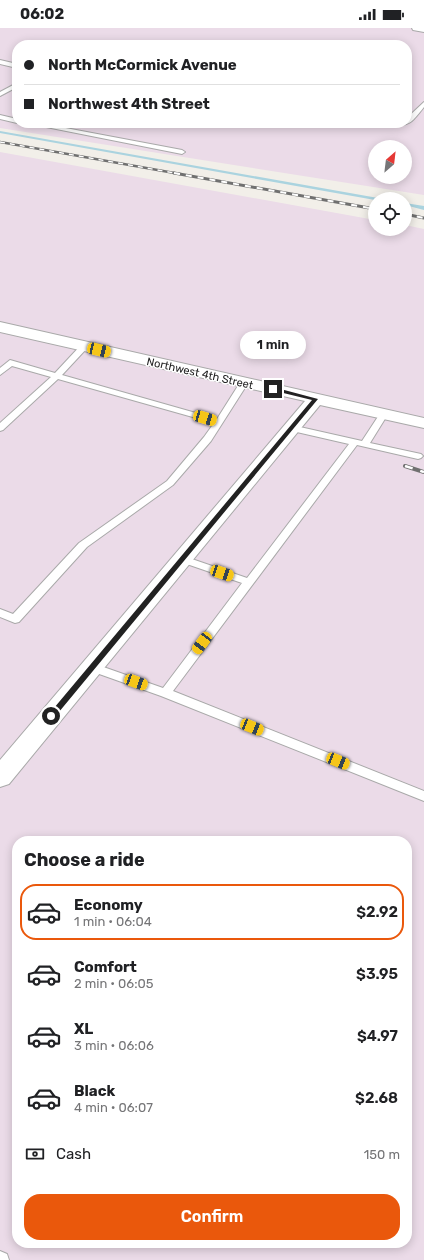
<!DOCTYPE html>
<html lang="en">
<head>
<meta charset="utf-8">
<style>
	:root { --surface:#fff; --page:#f6f6f6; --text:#202124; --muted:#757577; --line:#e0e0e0; --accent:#ea580c }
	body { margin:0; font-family:Rubik,sans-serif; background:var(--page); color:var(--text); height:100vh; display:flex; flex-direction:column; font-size:15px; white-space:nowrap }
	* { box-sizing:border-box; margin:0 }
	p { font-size:13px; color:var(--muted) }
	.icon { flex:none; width:22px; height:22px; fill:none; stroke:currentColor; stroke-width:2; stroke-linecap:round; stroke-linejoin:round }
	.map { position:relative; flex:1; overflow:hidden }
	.sheet { position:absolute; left:12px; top:808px; width:400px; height:412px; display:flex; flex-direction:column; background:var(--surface); border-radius:16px; box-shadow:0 2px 10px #0003 }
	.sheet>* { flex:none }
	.top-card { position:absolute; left:12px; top:12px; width:400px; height:88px; border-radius:16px; box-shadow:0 2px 10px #0003; display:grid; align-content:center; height:88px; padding:0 12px; background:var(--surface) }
	.needle { width:26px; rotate:28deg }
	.tools { position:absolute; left:368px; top:112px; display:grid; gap:8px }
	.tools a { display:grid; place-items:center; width:44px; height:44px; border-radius:50%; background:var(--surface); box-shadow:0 2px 10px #0003; font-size:20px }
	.end { position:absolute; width:18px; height:18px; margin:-9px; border:5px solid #222; background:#fff; box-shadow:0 0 0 2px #fff }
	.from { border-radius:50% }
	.bubble { position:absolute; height:28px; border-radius:14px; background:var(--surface); box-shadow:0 2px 10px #0003; font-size:13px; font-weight:600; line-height:28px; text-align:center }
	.car { position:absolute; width:12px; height:24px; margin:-12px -6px; border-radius:5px; box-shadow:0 0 3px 1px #0007; background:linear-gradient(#f5c518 24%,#345 0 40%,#f5c518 0 76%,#345 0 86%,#f5c518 0) }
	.top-card b { display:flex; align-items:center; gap:14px; height:38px; font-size:15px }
	.top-card b+b { border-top:1px solid var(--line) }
	.top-card i { width:10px; height:10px; background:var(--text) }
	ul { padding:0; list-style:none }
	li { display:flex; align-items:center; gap:12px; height:56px; margin:0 8px 6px; padding:0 4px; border:2px solid transparent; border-radius:16px }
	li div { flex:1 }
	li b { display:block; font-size:15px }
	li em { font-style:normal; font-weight:600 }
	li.selected { border-color:var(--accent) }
	li>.icon { width:36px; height:36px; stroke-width:1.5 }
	h2 { padding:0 12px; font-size:18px; line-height:48px }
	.pay { display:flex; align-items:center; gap:10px; height:44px; padding:0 12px; font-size:15px }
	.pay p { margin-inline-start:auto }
	.primary-button { display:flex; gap:8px; margin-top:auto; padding:8px 12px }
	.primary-button a { flex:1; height:46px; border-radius:16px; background:var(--accent); color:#fff; font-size:16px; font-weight:600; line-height:46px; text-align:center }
	.status { display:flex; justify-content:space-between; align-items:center; height:28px; padding:0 20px; background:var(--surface); direction:ltr }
	.status svg { height:11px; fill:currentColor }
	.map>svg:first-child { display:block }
</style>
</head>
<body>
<div class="status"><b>06:02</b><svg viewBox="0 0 49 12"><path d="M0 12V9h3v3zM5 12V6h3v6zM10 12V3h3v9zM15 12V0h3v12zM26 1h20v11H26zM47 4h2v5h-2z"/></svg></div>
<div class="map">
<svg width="424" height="1232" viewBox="0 0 424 1232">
	<rect width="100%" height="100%" fill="#f2efe9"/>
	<path fill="#ebdbe8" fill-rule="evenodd" d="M 0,0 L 424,0 L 424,167 L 0,100 ZM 17,17 L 407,17 L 407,95 L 17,95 ZM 375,119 L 405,119 L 405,149 L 375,149 Z
		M 0,124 L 375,192 L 375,201 L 405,201 L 405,197 L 424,201 L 424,1232 L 0,1232 ZM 17,813 L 407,813 L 407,1215 L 17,1215 Z"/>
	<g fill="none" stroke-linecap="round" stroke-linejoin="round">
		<path fill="#aad3df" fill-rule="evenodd" d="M 0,103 L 378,170 L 380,171 L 375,172 L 0,105 Z
			M 405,175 L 424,178 L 424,182 L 405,177 Z"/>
		<defs>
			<path id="service" d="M 0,32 L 17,36 L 17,40 L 0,36 Z
				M 17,55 L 17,59 L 0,68 L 0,64 Z
				M 424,74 L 424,79 C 414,91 410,100 394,96 L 393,95 L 407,95 L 407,90 Z
				M 0,87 L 17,91 L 17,95 L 0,91 Z
				M 26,95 L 39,95 L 182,122 L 185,124 L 182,126 Z
				M 82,316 L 88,316 L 89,318 L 62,347 L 217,391 L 241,353 L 244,352 L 248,355 L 211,413 L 173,457 L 87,519 L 19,594 L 15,595 L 0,589 L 0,581 L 13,586 L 79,515 L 167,453 L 204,409 L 214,395 L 58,351 L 3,402 L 0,403 L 0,395 L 51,349 L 12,338 L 0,347 L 0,340 L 10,332 L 55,345 Z
				M 384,383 L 388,386 L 370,415 L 421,426 L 423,428 L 421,430 L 418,431 L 357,417 L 173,663 L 424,763 L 424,773 L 161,668 L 88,642 L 86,639 L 88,636 L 92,635 L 163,660 L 242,555 L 178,533 L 177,531 L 178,529 L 186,529 L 247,550 L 349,416 L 288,402 L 287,400 L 288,398 L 291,397 L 362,413 L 381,384 Z
				M 0,1223 L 7,1226 L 9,1232 L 0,1232 Z"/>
			<path id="minor" d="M 412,0 L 424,0 L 424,4 L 413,2 Z
				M 0,294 L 424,390 L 424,400 L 320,377 L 9,756 L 0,759 L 0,732 L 305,373 L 0,304 Z"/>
		</defs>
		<use href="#service" stroke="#a9a9a9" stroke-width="2"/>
		<use href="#minor" stroke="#a9a9a9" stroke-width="2"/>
		<use href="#service" fill="#fff" fill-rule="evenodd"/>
		<use href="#minor" fill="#fff" fill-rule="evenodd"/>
		<defs>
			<path id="rail-far2" d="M 0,114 L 180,146"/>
			<path id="rail-far1" d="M 174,145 L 375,181
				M 405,186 L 424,190"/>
			<path id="rail" d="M 405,438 L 424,444"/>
		</defs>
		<use href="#rail-far2" stroke="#707070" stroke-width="2.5"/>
		<use href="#rail-far1" stroke="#707070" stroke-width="3"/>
		<use href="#rail" stroke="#707070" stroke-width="4"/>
		<use href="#rail-far2" stroke="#fff" stroke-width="1.5" stroke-dasharray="5" stroke-linecap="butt"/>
		<use href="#rail-far1" stroke="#fff" stroke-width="2" stroke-dasharray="6" stroke-linecap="butt"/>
		<use href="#rail" stroke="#fff" stroke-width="2.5" stroke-dasharray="8" stroke-linecap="butt"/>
	</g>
	<path fill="#222" d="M 273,359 L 318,371 L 54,690 L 49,690 L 49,686 L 312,372 L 271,362 L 271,360 Z"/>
	<g text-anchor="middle" stroke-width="3" stroke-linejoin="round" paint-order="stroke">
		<g font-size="11" fill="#222" stroke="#fff">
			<text transform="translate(200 345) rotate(13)" y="4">Northwest 4th Street</text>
		</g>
	</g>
</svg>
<div class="tools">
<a><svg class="needle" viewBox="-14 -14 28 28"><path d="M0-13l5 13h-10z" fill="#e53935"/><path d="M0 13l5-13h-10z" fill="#757577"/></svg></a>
<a><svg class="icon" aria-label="locate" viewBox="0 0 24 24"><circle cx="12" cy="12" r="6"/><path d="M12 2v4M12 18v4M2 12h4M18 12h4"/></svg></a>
</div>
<i class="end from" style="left:51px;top:688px"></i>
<i class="end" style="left:273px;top:361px"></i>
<div class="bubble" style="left:240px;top:303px;width:66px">1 min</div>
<i class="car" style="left:99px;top:322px;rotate:103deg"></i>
<i class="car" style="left:205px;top:390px;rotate:106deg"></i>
<i class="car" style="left:222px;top:545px;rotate:109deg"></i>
<i class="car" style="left:202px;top:615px;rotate:217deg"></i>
<i class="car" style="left:136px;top:654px;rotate:110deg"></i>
<i class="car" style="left:252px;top:699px;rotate:112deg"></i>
<i class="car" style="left:338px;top:733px;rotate:112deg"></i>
<div class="top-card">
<b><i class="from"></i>North McCormick Avenue</b>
<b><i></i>Northwest 4th Street</b>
</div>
<section class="sheet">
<h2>Choose a ride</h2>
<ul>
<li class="selected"><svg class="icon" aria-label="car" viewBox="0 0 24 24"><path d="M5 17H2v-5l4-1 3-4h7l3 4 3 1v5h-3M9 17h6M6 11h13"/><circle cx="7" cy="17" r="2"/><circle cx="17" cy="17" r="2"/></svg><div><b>Economy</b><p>1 min · 06:04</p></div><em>$2.92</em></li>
<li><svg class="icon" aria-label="car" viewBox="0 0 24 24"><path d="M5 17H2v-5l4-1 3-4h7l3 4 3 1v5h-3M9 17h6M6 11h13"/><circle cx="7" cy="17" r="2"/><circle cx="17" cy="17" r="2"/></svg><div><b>Comfort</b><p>2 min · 06:05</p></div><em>$3.95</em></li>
<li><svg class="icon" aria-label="car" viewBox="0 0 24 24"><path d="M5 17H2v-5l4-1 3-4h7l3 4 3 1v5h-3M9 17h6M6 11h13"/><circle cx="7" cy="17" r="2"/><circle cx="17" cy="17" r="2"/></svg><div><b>XL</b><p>3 min · 06:06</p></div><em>$4.97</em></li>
<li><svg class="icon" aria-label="car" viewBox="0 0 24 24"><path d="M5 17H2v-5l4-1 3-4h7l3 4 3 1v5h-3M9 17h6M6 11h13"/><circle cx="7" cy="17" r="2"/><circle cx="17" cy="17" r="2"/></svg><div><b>Black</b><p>4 min · 06:07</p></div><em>$2.68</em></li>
</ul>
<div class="pay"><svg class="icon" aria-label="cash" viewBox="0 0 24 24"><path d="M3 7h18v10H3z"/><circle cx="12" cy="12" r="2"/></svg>Cash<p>150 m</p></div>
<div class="primary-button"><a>Confirm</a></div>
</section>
</div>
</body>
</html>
